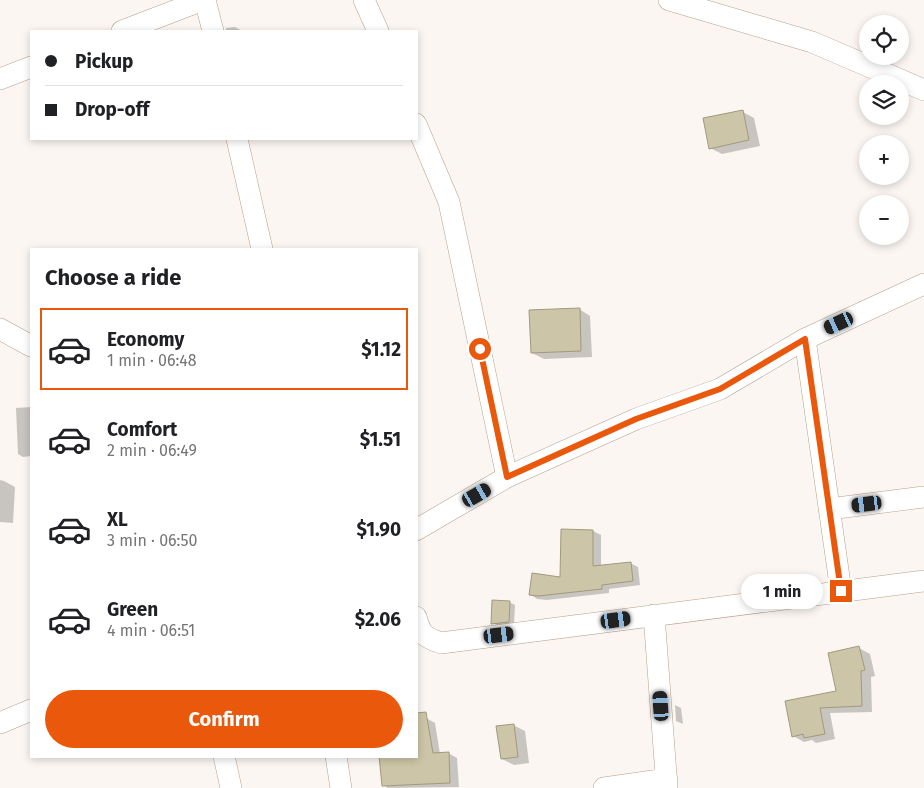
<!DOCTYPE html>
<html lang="en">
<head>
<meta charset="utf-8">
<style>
	:root { --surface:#fff; --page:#f6f6f6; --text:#202124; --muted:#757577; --line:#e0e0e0; --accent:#ea580c }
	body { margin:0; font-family:"Fira Sans",sans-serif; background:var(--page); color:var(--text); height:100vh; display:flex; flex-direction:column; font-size:19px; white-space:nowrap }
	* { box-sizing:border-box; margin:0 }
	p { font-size:16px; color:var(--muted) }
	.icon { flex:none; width:28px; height:28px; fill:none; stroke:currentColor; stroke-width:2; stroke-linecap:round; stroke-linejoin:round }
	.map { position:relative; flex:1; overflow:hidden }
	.drawer { position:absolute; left:30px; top:248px; width:388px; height:510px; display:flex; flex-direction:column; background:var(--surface); border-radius:0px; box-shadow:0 2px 8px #0003 }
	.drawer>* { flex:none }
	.hud { position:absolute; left:30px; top:30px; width:388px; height:110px; border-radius:0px; box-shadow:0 2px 8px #0003; display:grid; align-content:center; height:110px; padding:0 15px; background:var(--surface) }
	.buttons { position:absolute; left:859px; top:15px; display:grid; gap:10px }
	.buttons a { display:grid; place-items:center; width:50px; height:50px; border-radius:50%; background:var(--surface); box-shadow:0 2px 8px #0003; font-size:25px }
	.end { position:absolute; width:22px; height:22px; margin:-11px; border:6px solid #ea580c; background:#fff; box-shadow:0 0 0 2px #fff }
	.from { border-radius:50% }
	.bubble { position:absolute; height:35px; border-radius:18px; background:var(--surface); box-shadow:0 2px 8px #0003; font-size:16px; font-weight:700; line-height:35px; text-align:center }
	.car { position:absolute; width:15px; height:30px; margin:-15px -8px; border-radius:6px; box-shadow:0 0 4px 1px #0007; background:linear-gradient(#222 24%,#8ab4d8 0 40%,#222 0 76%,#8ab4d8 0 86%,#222 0) }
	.hud b { display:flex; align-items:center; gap:18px; height:48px; font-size:19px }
	.hud b+b { border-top:1px solid var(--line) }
	.hud i { width:12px; height:12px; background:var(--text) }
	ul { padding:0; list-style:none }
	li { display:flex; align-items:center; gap:15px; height:82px; margin:0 10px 8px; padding:0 5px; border:2px solid transparent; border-radius:0px }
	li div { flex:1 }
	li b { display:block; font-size:19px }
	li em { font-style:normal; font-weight:700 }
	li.selected { border-color:var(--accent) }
	li>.icon { width:45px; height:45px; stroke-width:1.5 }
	h2 { padding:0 15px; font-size:22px; line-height:60px }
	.button { display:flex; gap:10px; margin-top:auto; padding:10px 15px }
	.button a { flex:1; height:58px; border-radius:30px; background:var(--accent); color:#fff; font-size:20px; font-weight:700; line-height:58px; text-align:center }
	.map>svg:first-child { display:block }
</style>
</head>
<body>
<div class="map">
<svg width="924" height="788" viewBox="0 0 924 788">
	<rect width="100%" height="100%" fill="#fbf6f1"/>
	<path fill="#0003" d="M 235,27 L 242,31 L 226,31 L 226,28 Z
		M 743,112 L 754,118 L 760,146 L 722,154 L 710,148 Z
		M 579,309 L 590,316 L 592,357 L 544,359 L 532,353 Z
		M 31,407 L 31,456 L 23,457 L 18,454 L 16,408 Z
		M 0,480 L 4,481 L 15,487 L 13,523 L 0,522 Z
		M 562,530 L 593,531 L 601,535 L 601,567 L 630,563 L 638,567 L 640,585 L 609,589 L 609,593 L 547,600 L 537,599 L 530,594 L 561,578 Z
		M 509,602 L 515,605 L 514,624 L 498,626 L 493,623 Z
		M 859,648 L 870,654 L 875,676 L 871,677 L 872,712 L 830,713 L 835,739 L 816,743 L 812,740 L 804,742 L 793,736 L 786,702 L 838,692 Z
		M 675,705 L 681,708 L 683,724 L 676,721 Z
		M 426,718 L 435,723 L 440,754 L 448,753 L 457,758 L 459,787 L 388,788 L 383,785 L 416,756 Z
		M 513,725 L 525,731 L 529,763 L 514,765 L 502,759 Z"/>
	<path fill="#ccc5a7" stroke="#a09a7d" d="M 743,110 L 749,140 L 709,149 L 703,118 Z
		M 580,308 L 581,351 L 531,353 L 529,310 Z
		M 561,529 L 593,530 L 593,566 L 631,562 L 633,581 L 602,585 L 602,589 L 538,596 L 529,595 L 532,573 L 560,577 Z
		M 492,600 L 510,601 L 509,622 L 491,624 Z
		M 859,646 L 865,670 L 861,671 L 862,706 L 820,708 L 825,734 L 804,738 L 803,734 L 792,737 L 785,701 L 836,691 L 828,653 Z
		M 426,712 L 433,753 L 449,752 L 450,783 L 382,786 L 379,756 L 416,756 L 416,713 Z
		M 514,724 L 518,757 L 501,759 L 496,726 Z"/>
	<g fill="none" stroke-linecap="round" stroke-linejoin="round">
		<defs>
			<path id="minor" d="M 205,0 L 213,31
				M 364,0 L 378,31
				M 669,0 L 812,42 L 924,90
				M 122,31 L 203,0
				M 0,79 L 31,67
				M 416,124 L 449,202 L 507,477
				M 237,139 L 262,249
				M 0,329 L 31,346
				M 805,339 L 841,591
				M 829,509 L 924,497
				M 416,530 L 507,477 L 636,419 L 720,389 L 805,339 L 924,284
				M 654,615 L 667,788
				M 416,617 C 421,635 424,637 441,643 L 924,581
				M 0,723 L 31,710
				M 224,756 L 231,788
				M 336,756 L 341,788
				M 604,788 L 667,779"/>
		</defs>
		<use href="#minor" stroke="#b8a08a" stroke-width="22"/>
		<use href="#minor" stroke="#fff" stroke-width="21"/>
	</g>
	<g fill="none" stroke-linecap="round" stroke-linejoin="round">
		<path stroke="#ea580c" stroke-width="6" d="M 480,349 L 507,477 L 636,419 L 720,389 L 805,339 L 841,591"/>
	</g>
</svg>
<div class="buttons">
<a><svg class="icon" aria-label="locate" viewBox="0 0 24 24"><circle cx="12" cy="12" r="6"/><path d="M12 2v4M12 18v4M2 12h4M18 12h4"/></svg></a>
<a><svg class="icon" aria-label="layers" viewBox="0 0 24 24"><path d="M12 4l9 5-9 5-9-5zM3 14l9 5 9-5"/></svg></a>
<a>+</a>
<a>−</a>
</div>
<i class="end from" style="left:480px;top:349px"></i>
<i class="end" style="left:841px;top:591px"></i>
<div class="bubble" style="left:741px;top:574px;width:82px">1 min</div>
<i class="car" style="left:839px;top:323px;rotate:245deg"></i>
<i class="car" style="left:477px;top:495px;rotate:60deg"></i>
<i class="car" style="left:867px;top:504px;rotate:263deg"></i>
<i class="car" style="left:616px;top:620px;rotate:82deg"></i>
<i class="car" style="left:499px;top:635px;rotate:83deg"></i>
<i class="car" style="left:661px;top:706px;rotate:356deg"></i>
<div class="hud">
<b><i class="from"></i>Pickup</b>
<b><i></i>Drop-off</b>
</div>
<section class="drawer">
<h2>Choose a ride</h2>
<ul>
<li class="selected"><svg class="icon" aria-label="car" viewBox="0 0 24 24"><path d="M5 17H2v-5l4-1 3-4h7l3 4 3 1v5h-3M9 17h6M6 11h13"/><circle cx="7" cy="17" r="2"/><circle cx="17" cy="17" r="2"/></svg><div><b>Economy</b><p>1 min · 06:48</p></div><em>$1.12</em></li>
<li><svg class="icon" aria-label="car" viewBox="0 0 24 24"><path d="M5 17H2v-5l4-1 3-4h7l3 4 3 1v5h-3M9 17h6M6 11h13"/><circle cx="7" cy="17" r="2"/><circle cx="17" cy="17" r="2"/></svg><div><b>Comfort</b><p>2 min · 06:49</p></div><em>$1.51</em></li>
<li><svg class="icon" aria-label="car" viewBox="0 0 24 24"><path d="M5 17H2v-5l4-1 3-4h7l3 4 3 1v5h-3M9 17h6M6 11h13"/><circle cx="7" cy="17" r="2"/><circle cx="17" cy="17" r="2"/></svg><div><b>XL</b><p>3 min · 06:50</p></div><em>$1.90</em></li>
<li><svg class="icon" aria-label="car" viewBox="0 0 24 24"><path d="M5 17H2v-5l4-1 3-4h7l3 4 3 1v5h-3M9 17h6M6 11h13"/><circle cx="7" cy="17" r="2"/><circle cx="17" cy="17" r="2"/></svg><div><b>Green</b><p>4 min · 06:51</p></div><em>$2.06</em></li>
</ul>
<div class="button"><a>Confirm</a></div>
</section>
</div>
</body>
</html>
